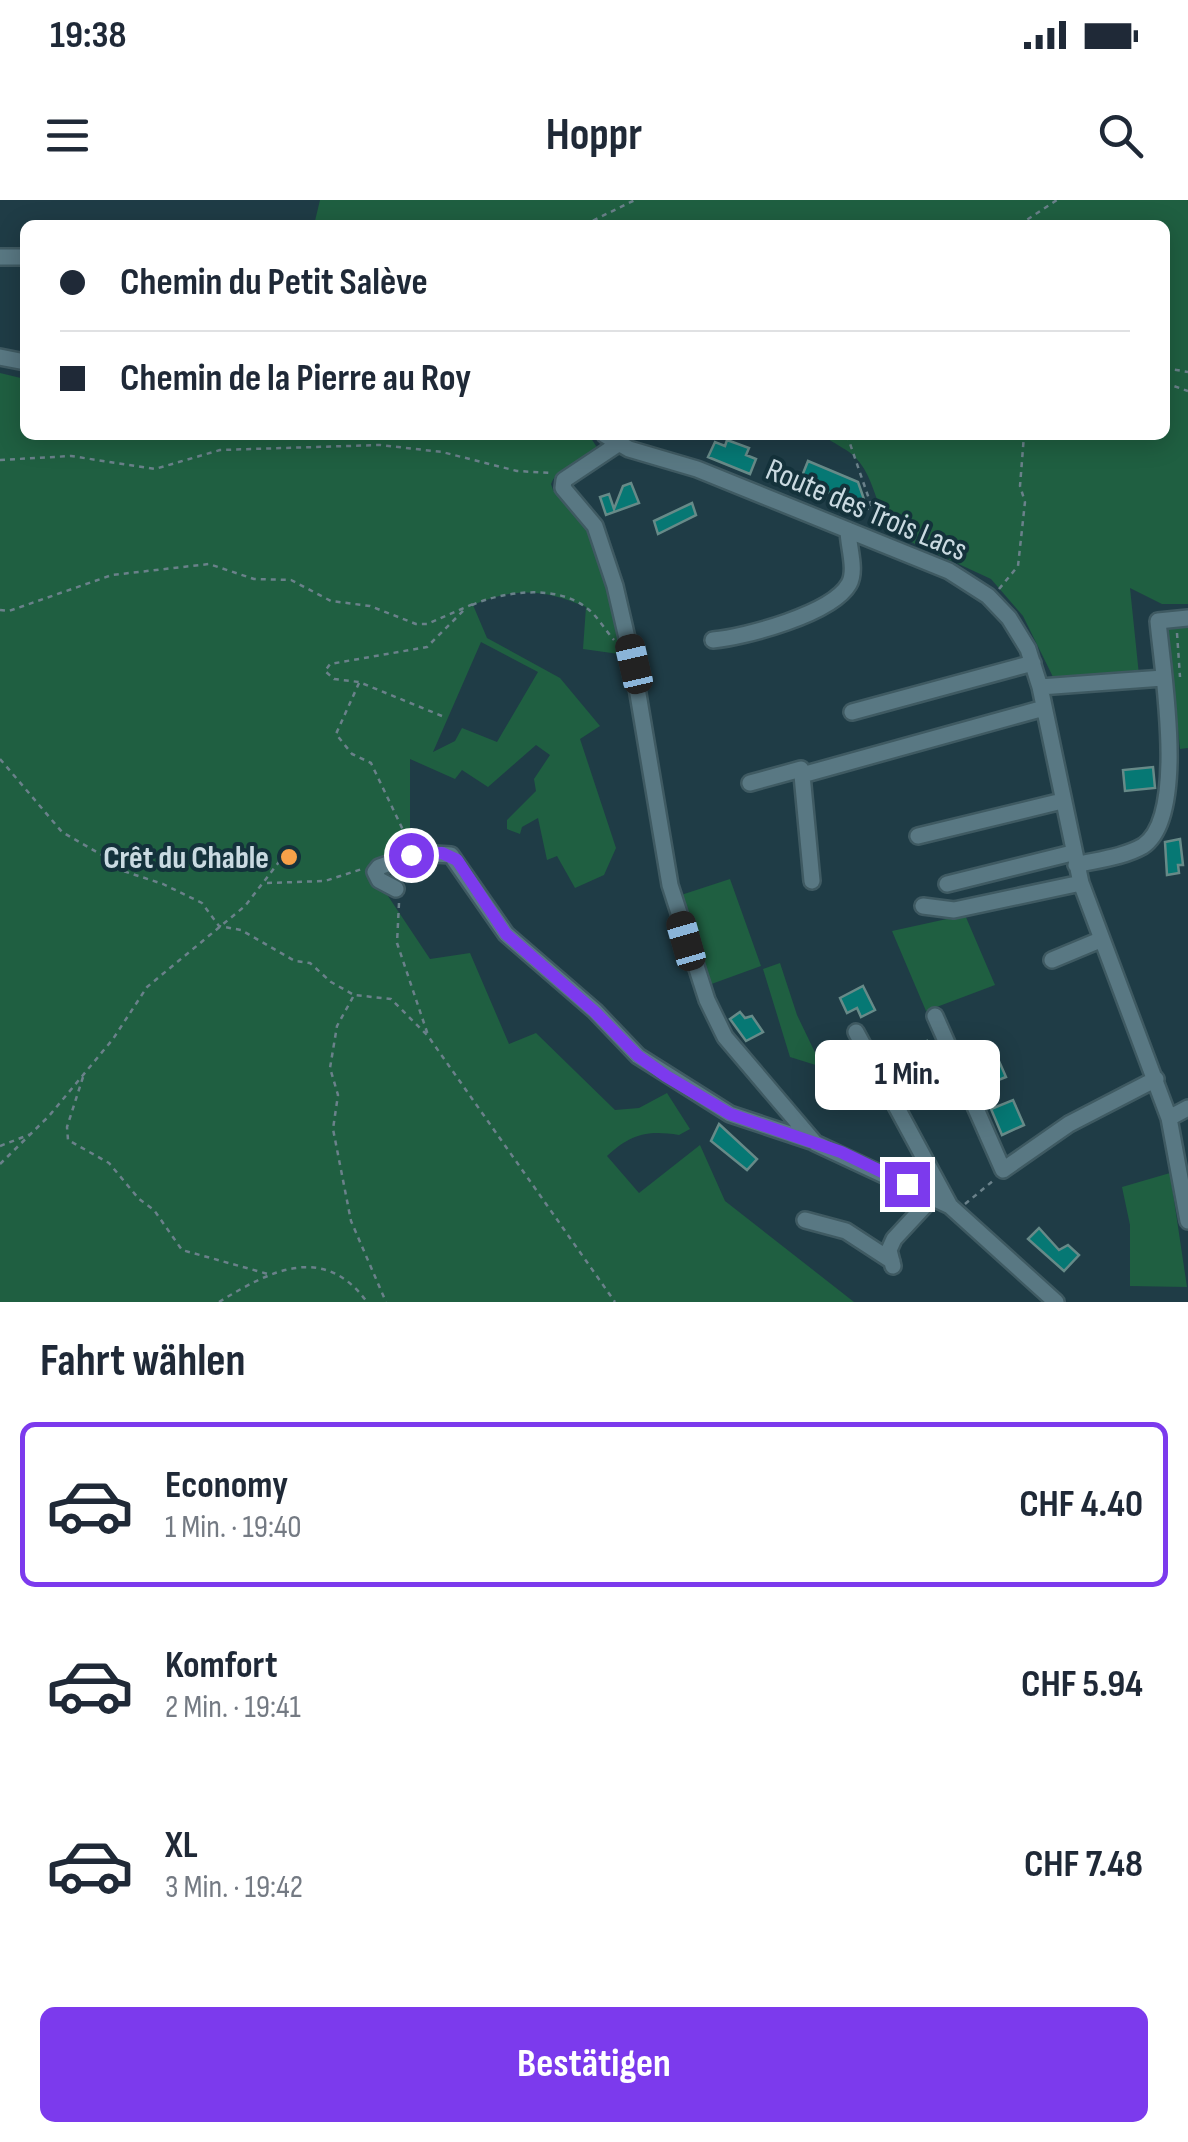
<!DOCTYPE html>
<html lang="de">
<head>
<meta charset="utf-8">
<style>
	:root { --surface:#fff; --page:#f6f6f7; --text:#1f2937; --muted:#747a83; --line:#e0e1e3; --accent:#7c3aed }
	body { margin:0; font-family:"Sofia Sans Condensed",sans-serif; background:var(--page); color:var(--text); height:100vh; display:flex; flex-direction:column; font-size:38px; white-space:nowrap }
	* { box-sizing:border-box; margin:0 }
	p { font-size:32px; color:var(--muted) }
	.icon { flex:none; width:55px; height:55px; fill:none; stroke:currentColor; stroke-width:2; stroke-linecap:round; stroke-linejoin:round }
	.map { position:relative; height:1102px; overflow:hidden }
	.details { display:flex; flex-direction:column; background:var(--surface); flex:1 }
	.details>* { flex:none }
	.banner { position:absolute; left:20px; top:20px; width:1150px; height:220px; border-radius:15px; box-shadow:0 5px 25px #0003; display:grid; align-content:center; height:220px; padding:0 40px; background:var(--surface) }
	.end { position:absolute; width:45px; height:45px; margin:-22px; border:12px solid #7c3aed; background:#fff; box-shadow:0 0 0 5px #fff }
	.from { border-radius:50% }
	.bubble { position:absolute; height:70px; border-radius:15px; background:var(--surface); box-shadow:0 5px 25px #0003; font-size:32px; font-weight:700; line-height:70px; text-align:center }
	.car { position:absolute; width:30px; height:60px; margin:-30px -15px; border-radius:12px; box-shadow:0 0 8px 2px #0007; background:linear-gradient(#222 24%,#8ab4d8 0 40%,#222 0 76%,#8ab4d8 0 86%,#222 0) }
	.banner b { display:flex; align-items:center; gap:35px; height:95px; font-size:38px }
	.banner b+b { border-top:2px solid var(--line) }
	.banner i { width:25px; height:25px; background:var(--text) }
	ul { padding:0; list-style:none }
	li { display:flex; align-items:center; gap:30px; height:165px; margin:0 20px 15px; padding:0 20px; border:5px solid transparent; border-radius:15px }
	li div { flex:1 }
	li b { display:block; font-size:38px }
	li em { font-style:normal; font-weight:700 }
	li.selected { border-color:var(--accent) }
	li>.icon { width:90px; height:90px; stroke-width:1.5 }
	h2 { padding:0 40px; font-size:45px; line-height:120px }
	.primary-button { display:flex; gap:20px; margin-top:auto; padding:20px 40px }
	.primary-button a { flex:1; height:115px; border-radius:15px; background:var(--accent); color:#fff; font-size:40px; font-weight:700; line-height:115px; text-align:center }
	.status { display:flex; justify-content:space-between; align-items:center; height:70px; padding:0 50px; background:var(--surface); direction:ltr }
	.status svg { height:28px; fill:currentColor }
	header { display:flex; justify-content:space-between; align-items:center; height:130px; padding:0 40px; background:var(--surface); font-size:45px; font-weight:700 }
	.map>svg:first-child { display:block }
</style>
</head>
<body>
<div class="status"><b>19:38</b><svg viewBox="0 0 49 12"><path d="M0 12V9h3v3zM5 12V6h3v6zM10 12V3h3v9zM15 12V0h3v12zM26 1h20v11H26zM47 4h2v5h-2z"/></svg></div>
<header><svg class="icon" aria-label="menu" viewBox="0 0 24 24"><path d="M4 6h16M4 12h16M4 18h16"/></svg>Hoppr<svg class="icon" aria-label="search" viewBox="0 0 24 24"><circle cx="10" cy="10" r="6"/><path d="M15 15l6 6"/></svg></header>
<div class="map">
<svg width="1188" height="1102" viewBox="0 0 1188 1102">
	<rect width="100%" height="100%" fill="#1f3c46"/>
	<path fill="#1f5f41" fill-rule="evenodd" d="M 320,0 L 1188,0 L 1188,404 L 1162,404 L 1130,388 L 1139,475 L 1055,481 L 1023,416 L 991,379 L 898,336 C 875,315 877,279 855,257 C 848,250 837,245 828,239 L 828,235 L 1165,235 L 1165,25 L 314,25 Z
		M 0,173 L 25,179 L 25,235 L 589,235 L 598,249 C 585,267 561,260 551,284 L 553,290 L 587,323 L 626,455 L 583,449 L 586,407 C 544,389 515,387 473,405 L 487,438 L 560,478 L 600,526 L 580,539 L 616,648 L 604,675 L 575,688 L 557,656 L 547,660 L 538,618 L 522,627 L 520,634 L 507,629 L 507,620 L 536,591 L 534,579 L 550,555 L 536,545 L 488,587 L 462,570 L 455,579 L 410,559 L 410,632 L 423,646 L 366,671 L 388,696 L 430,759 L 470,753 L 509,844 L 536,833 L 615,910 L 639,908 L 667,893 L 690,929 L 679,935 C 647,930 631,934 607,956 L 639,993 L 700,945 L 725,1001 L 854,1102 L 0,1102 ZM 481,442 L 538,472 L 497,542 L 462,528 L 455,541 L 433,552 Z
		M 1188,425 L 1188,548 L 1180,549 L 1178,529 L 1173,529 L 1166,426 Z
		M 730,679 L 761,766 L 706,786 L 678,696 Z
		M 965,715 L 995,785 L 926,811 L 892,731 Z
		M 780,763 L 797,815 L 822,867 L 790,857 L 763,769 Z
		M 1170,973 L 1187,1087 L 1130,1086 L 1130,1025 L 1122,987 Z"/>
	<path fill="#067874" stroke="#678a88" stroke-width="2.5" d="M 727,240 L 749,248 L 746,255 L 756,259 L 750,274 L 708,257 L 715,242 L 725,246 Z
		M 808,261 L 858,282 L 867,308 L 800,281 Z
		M 631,283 L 639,303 L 606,315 L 600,297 L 609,294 L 614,309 L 623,286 Z
		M 692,303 L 696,315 L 658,334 L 654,321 Z
		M 1153,567 L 1155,588 L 1125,591 L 1123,570 Z
		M 1180,639 L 1183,665 L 1178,665 L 1179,673 L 1167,675 L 1165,642 Z
		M 863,786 L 875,810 L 861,817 L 857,808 L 847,813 L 840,798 Z
		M 740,812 L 745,818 L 752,816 L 763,832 L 746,841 L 730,819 Z
		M 927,841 L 936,860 L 914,871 L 920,885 L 902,894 L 889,870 Z
		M 995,852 L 1006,877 L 986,885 L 976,861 Z
		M 1013,900 L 1024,925 L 1002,935 L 991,909 Z
		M 719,924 L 757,959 L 747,970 L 711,941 Z
		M 1039,1028 L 1059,1050 L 1068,1045 L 1079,1055 L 1064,1071 L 1028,1039 Z"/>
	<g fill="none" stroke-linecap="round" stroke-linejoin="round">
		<defs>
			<path id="minor" d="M 0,57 L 25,57
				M 0,157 L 25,162
				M 605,235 L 629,249 L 697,269 L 949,371 L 988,396 L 1009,418 L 1028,449 L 1040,487 L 1081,683 L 1169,918 L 1188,1021
				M 618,244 L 564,280 L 563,288 L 595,326 L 615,386 L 633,464 L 670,685 L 707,800 L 725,837 L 815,943 L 950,1006 L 1056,1102
				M 713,440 C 745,437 832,414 849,384 C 857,370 848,346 848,330
				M 1040,487 L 1163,478
				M 852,512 L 1033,463
				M 802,575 L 812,681
				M 750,583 L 801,569 L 802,575 L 1044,508
				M 918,636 L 1062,601
				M 1076,665 C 1097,660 1124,657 1143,646 C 1188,616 1162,468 1158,421 L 1188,418
				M 947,684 L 1072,653
				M 396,689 L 379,680 L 375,672 L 379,667 L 419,653 L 451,655 L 506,734 L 595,811 L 638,856 L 730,914 L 811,941
				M 923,706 L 954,710 L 1081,683
				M 1052,760 L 1100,740
				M 935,816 L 1003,970 L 1069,924 L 1156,879
				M 856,832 L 950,1006
				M 1169,918 L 1188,908
				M 805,1020 L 846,1031 L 892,1061
				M 893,1066 L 889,1050 L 894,1039 L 933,997"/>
		</defs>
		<use href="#minor" stroke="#3f5a62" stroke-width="20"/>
		<path stroke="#6a818a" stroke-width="2.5" stroke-dasharray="5 5" stroke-linecap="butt" d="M 584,25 L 635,0
			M 1019,25 L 1057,0
			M 1165,168 L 1188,172
			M 1165,183 L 1188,191
			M 847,235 L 879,328
			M 0,260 L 71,256 L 155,269 L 220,250 L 380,245 L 442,252 L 517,271 L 551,273
			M 999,389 L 1018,366 L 1025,302 L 1020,286 L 1024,235
			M 472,405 C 504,391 559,384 588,409 C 598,417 605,430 614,440
			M 0,410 L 9,411 L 112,375 L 209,364 L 254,379 L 291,380 L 331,401 L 370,406 L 416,424 L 427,424 L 473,404
			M 1177,433 L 1180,477
			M 359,483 L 336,534 L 352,554 L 371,563 L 403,630 L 413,639
			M 442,516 L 359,482 L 334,479 L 325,471 L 330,464 L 427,447 L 465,409
			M 0,559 L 62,632 L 102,655 L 117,669 L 163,684 L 202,703 L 219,726 L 241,730 L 295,761 L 310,763 L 331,782 L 354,795 L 391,799 L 428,836 L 615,1102
			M 267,683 L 325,681 L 362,669
			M 399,703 L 397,743 L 428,835
			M 353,797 L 337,826 L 330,868 L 338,895 L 333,929 L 351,1021 L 386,1102
			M 83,877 L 67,927 L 68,940 L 109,963 L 139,999 L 154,1010 L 182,1050 L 268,1074
			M 0,946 L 31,934
			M 0,964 L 49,916 L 113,839 L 147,787 L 245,706 L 279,662
			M 965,1004 L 994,980
			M 219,1102 C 271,1070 324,1043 367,1102"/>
		<use href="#minor" stroke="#597883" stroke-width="15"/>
	</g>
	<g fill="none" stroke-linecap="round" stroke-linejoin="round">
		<path stroke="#7c3aed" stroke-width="12" d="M 411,655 L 442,653 L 457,660 L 506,734 L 595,812 L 638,856 L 666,876 L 730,914 L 841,952 L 907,984"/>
	</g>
	<circle fill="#f7a149" stroke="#14323b" stroke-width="4" cx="289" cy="657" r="10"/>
	<g text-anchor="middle" stroke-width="8" stroke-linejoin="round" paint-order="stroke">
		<g font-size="32" fill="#cadae1" stroke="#14323b">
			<text transform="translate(867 309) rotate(23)" y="11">Route des Trois Lacs</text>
		</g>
		<g font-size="32" font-weight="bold" fill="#cadae1" stroke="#14323b" text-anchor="end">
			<text x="269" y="668">Crêt du Chable</text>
		</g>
	</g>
</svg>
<i class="end from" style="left:411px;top:655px"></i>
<i class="end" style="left:907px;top:984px"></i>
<div class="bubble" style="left:815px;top:840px;width:185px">1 Min.</div>
<i class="car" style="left:634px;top:464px;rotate:347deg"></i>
<i class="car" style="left:686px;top:741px;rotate:344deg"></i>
<div class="banner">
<b><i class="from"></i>Chemin du Petit Salève</b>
<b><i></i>Chemin de la Pierre au Roy</b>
</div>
</div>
<section class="details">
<h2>Fahrt wählen</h2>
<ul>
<li class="selected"><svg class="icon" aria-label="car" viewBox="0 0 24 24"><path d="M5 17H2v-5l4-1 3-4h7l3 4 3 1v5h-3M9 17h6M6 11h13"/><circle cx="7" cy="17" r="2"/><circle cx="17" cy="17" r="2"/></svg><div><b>Economy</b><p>1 Min. · 19:40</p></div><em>CHF 4.40</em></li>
<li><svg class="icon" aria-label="car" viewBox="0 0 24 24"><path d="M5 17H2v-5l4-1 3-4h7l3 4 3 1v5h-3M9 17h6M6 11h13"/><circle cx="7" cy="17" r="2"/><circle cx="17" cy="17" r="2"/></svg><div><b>Komfort</b><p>2 Min. · 19:41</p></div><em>CHF 5.94</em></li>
<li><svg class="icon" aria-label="car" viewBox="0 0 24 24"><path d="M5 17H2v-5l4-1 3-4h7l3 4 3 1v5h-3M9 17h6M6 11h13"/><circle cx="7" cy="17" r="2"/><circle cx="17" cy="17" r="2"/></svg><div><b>XL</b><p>3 Min. · 19:42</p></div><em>CHF 7.48</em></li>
</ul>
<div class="primary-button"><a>Bestätigen</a></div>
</section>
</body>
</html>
